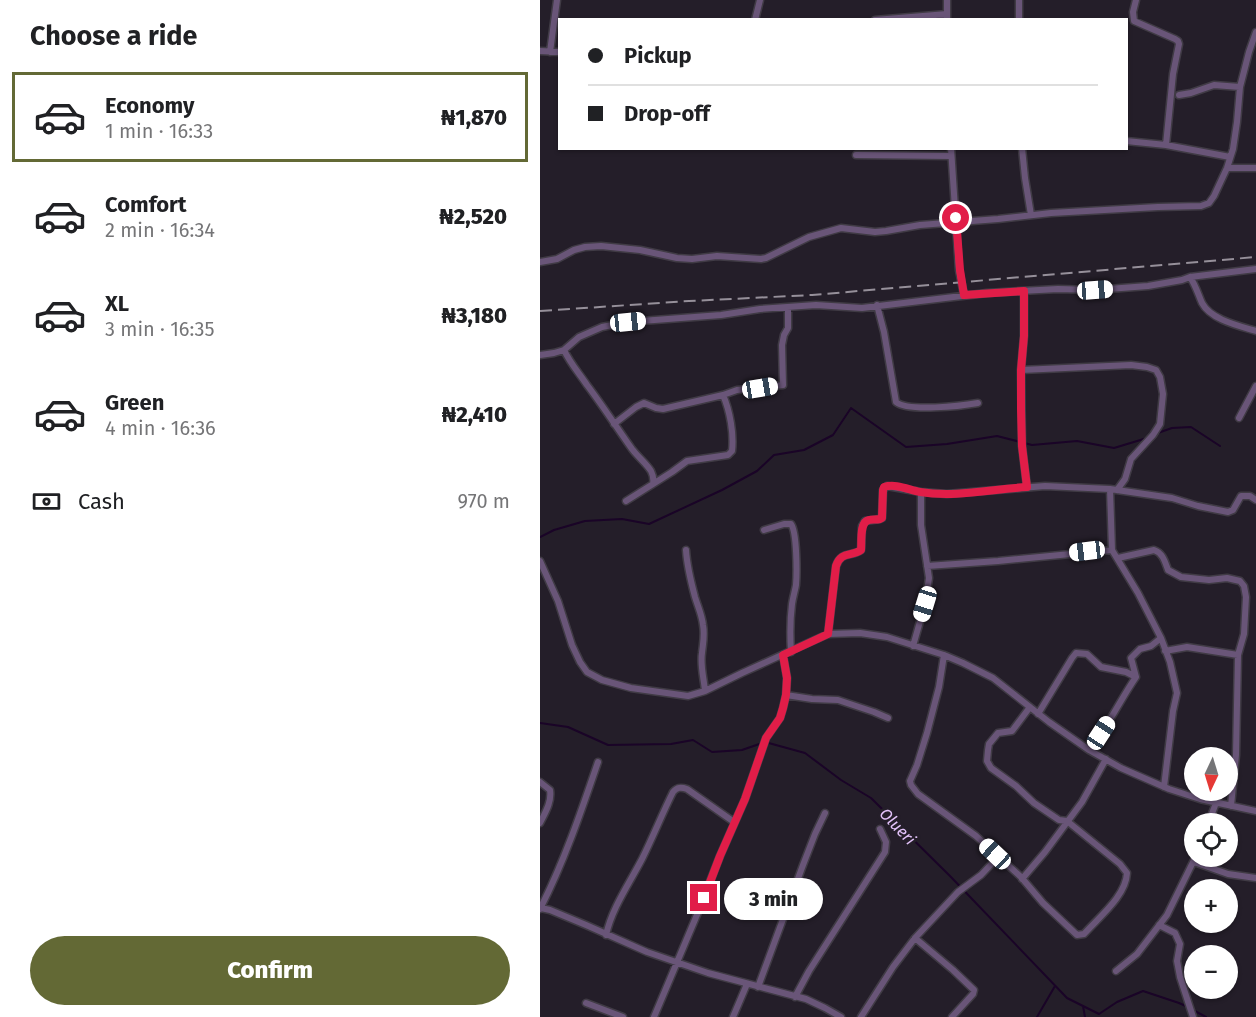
<!DOCTYPE html>
<html lang="en">
<head>
<meta charset="utf-8">
<style>
	:root { --surface:#fff; --page:#f6f6f6; --text:#202124; --muted:#757577; --line:#e0e0e0; --accent:#636935 }
	body { margin:0; font-family:"Fira Sans",sans-serif; background:var(--page); color:var(--text); height:100vh; display:flex; flex-direction:column; font-size:22px; white-space:nowrap }
	* { box-sizing:border-box; margin:0 }
	p { font-size:20px; color:var(--muted) }
	.icon { flex:none; width:33px; height:33px; fill:none; stroke:currentColor; stroke-width:2; stroke-linecap:round; stroke-linejoin:round }
	.map { position:relative; flex:1; overflow:hidden }
	.side { display:flex; flex-direction:column; background:var(--surface); width:540px }
	.side>* { flex:none }
	.guide { position:absolute; left:18px; top:18px; width:570px; height:132px; border-radius:0px; box-shadow:0 2px 4px #0004; display:grid; align-content:center; height:132px; padding:0 30px; background:var(--surface) }
	.needle { width:39px; rotate:184deg }
	.tools { position:absolute; left:644px; top:747px; display:grid; gap:12px }
	.tools a { display:grid; place-items:center; width:54px; height:54px; border-radius:50%; background:var(--surface); box-shadow:0 2px 4px #0004; font-size:30px }
	.end { position:absolute; width:27px; height:27px; margin:-14px; border:8px solid #e11d48; background:#fff; box-shadow:0 0 0 3px #fff }
	.from { border-radius:50% }
	.bubble { position:absolute; height:42px; border-radius:21px; background:var(--surface); box-shadow:0 2px 4px #0004; font-size:20px; font-weight:800; line-height:42px; text-align:center }
	.car { position:absolute; width:18px; height:36px; margin:-18px -9px; border-radius:8px; box-shadow:0 0 4px 2px #0007; background:linear-gradient(#fff 24%,#345 0 40%,#fff 0 76%,#345 0 86%,#fff 0) }
	.guide b { display:flex; align-items:center; gap:21px; height:57px; font-size:22px }
	.guide b+b { border-top:2px solid var(--line) }
	.guide i { width:15px; height:15px; background:var(--text) }
	ul { padding:0; list-style:none }
	li { display:flex; align-items:center; gap:18px; height:90px; margin:0 12px 9px; padding:0 18px; border:3px solid transparent; border-radius:0px }
	li div { flex:1 }
	li b { display:block; font-size:22px }
	li em { font-style:normal; font-weight:800 }
	li.on { border-color:var(--accent) }
	li>.icon { width:54px; height:54px; stroke-width:1.5 }
	h2 { padding:0 30px; font-size:27px; line-height:72px }
	.pay { display:flex; align-items:center; gap:15px; height:66px; padding:0 30px; font-size:22px }
	.pay p { margin-inline-start:auto }
	.cta { display:flex; gap:12px; margin-top:auto; padding:12px 30px }
	.cta a { flex:1; height:69px; border-radius:36px; background:var(--accent); color:#fff; font-size:24px; font-weight:800; line-height:69px; text-align:center }
	main { display:flex; flex:1; min-height:0 }
	.map>svg:first-child { display:block }
</style>
</head>
<body>
<main>
<section class="side">
<h2>Choose a ride</h2>
<ul>
<li class="on"><svg class="icon" aria-label="car" viewBox="0 0 24 24"><path d="M5 17H2v-5l4-1 3-4h7l3 4 3 1v5h-3M9 17h6M6 11h13"/><circle cx="7" cy="17" r="2"/><circle cx="17" cy="17" r="2"/></svg><div><b>Economy</b><p>1 min · 16:33</p></div><em>₦1,870</em></li>
<li><svg class="icon" aria-label="car" viewBox="0 0 24 24"><path d="M5 17H2v-5l4-1 3-4h7l3 4 3 1v5h-3M9 17h6M6 11h13"/><circle cx="7" cy="17" r="2"/><circle cx="17" cy="17" r="2"/></svg><div><b>Comfort</b><p>2 min · 16:34</p></div><em>₦2,520</em></li>
<li><svg class="icon" aria-label="car" viewBox="0 0 24 24"><path d="M5 17H2v-5l4-1 3-4h7l3 4 3 1v5h-3M9 17h6M6 11h13"/><circle cx="7" cy="17" r="2"/><circle cx="17" cy="17" r="2"/></svg><div><b>XL</b><p>3 min · 16:35</p></div><em>₦3,180</em></li>
<li><svg class="icon" aria-label="car" viewBox="0 0 24 24"><path d="M5 17H2v-5l4-1 3-4h7l3 4 3 1v5h-3M9 17h6M6 11h13"/><circle cx="7" cy="17" r="2"/><circle cx="17" cy="17" r="2"/></svg><div><b>Green</b><p>4 min · 16:36</p></div><em>₦2,410</em></li>
</ul>
<div class="pay"><svg class="icon" aria-label="cash" viewBox="0 0 24 24"><path d="M3 7h18v10H3z"/><circle cx="12" cy="12" r="2"/></svg>Cash<p>970 m</p></div>
<div class="cta"><a>Confirm</a></div>
</section>
<div class="map">
<svg width="716" height="1017" viewBox="0 0 716 1017">
	<rect width="100%" height="100%" fill="#241e29"/>
	<g fill="none" stroke-linecap="round" stroke-linejoin="round">
		<path stroke="#1a0427" stroke-width="2" d="M 615,434 L 632,428 L 651,427 L 680,446
			M 0,537 L 14,530 L 45,521 L 82,519 L 109,524 L 182,490 L 217,471 L 234,455 L 264,450 L 293,435 L 311,408 L 366,447 L 407,444 L 457,436 L 492,445 L 537,441 L 574,448 L 607,438
			M 0,723 L 28,727 L 68,745 L 131,744 L 153,740 L 172,752 L 202,750 L 225,742 L 265,753 L 301,780 L 331,798 L 410,876 L 527,998 L 559,1014 L 577,1002 L 603,991 L 639,1003 L 648,1007
			M 543,1006 L 545,1017
			M 653,1010 L 666,1017
			M 497,1017 L 515,986"/>
		<defs>
			<path id="minor" d="M 407,0 L 407,20
				M 479,0 L 479,20
				M 596,0 L 593,12 L 594,21 L 635,39 L 638,41 L 639,44 L 633,74 L 626,145
				M 215,20 L 220,0
				M 335,20 L 407,14
				M 0,51 L 20,52
				M 10,52 L 17,0
				M 639,95 L 651,93 L 674,85 L 700,87
				M 586,141 L 626,145 L 690,157
				M 411,148 L 419,270 L 424,295
				M 482,148 L 485,178 L 491,215
				M 316,155 L 411,156
				M 687,168 L 716,168
				M 0,262 L 17,259 L 34,250 L 45,247 L 61,246 L 100,250 L 137,258 L 152,259 L 177,256 L 221,259 L 226,258 L 269,237 L 301,228 L 335,232 L 346,231 L 380,225 L 458,219 L 511,213 L 618,207 L 661,206 L 669,203 L 674,196 L 687,168 L 693,149 L 697,122 L 700,87 L 709,52 L 716,32
				M 650,277 C 656,286 658,294 662,303 C 671,320 700,326 716,331
				M 484,291 L 484,336 L 481,370 L 591,365 L 607,367 L 616,370 L 620,377 L 623,394 L 620,424 L 613,435 L 591,459 L 585,479 L 577,490
				M 337,305 L 344,332 L 356,402 C 368,412 421,406 438,403
				M 24,350 C 30,363 39,373 47,385 C 63,406 77,428 92,449 C 98,457 106,463 111,471 C 113,475 114,479 113,484 L 86,501
				M 0,355 L 14,353 L 24,350 L 39,337 L 62,327 L 88,322 L 181,315 L 220,309 L 276,305 L 322,308 L 447,293 L 518,289 L 555,290 L 608,286 L 642,280 L 650,277 L 716,269
				M 481,370 L 482,446 L 487,487
				M 699,418 L 716,386
				M 74,424 L 96,407 L 104,403 L 116,408 L 123,409 L 183,395 L 197,390 L 243,385 L 242,345 L 244,335 L 248,328 L 248,307
				M 113,484 L 132,472 L 147,461 L 188,455 L 192,451 C 194,434 190,411 183,395
				M 570,489 L 572,550 L 598,593 L 621,638 L 630,662 L 637,693 L 633,711 L 624,787
				M 224,530 L 244,524 L 251,524 C 257,532 257,573 256,585 C 255,591 253,597 252,604 C 250,620 250,636 251,652
				M 146,550 C 147,566 151,582 155,597 C 158,607 162,615 163,625 C 165,635 163,643 162,653 C 160,665 164,679 165,691
				M 578,558 L 614,550 C 623,553 625,562 628,570 L 641,577 L 669,580 L 687,578 L 700,581 L 704,586 L 706,597 L 704,634 L 698,655 L 696,755 L 691,806
				M 0,561 L 18,601 L 32,645 L 40,662 L 47,672 L 62,680 L 91,688 L 148,696 L 165,691 L 202,673 L 288,634 L 320,633 L 347,637 L 404,655 L 423,663 L 453,678 L 509,722 L 549,750 L 581,768 L 629,789 L 660,799 L 716,811
				M 387,566 L 458,561 L 572,550
				M 288,634 L 296,566 C 301,551 311,557 321,550 L 322,526 L 325,521 L 340,519 L 342,518 L 343,490 L 347,486 L 381,492 L 407,494 L 505,486 L 570,489 L 632,498 L 658,506 L 688,512 L 693,510 L 701,496 L 710,496 L 716,500
				M 373,646 L 385,604 L 389,578 L 381,525 L 381,492
				M 625,651 L 647,647 L 698,655
				M 404,655 L 399,687 L 387,733 L 377,765 L 370,781 L 371,785 L 378,794 L 436,836 L 481,877 L 503,903 L 537,935 L 544,934 C 559,917 586,896 587,873 L 580,864 L 527,821 L 519,820 L 494,803 L 476,786 L 451,768 L 447,761 L 448,750 L 449,744 L 458,733 L 472,731 L 490,707
				M 246,695 L 272,699 L 298,700 L 334,712 L 348,718
				M 498,714 L 532,658 L 536,653 L 547,654 L 561,667 L 586,672 L 596,677
				M 549,750 C 568,727 580,700 596,677 L 591,658 L 600,649 L 611,646 L 621,638
				M 0,782 L 10,790 C 12,802 5,813 0,823
				M 668,824 L 676,803
				M 654,862 L 688,874 L 716,878
				M 482,879 L 505,852 L 542,802 L 566,759
				M 1,908 L 10,910 L 46,925 L 107,952 L 168,973 L 266,999 L 285,1008 L 301,1017
				M 0,909 C 24,862 41,812 58,762
				M 619,925 L 635,933 L 640,944 L 637,961 L 640,977 L 653,1017
				M 66,935 C 72,908 89,884 102,859 C 113,837 122,814 133,792 C 137,787 141,787 147,789 L 194,822
				M 375,938 L 413,970 L 434,990 L 433,994 L 412,1017
				M 576,971 L 597,954 L 627,915 L 656,856
				M 218,987 L 263,865 L 275,834 L 285,813
				M 255,997 L 269,971 L 345,852 L 346,842 L 340,829
				M 46,1003 L 83,1017
				M 114,1017 L 159,910 L 180,856 L 205,799 L 226,738 L 240,718 L 243,708 L 246,695 L 247,678 L 243,655
				M 193,1017 L 207,984
				M 321,1017 L 353,967 L 375,938 L 418,892 L 441,875 L 458,857"/>
		</defs>
		<use href="#minor" stroke="#403b45" stroke-width="9"/>
		<use href="#minor" stroke="#695578" stroke-width="6"/>
		<path stroke="#96909a" stroke-width="2" stroke-dasharray="12 6" stroke-linecap="butt" d="M 0,311 L 149,301 L 272,295 L 716,257"/>
	</g>
	<g fill="none" stroke-linecap="round" stroke-linejoin="round">
		<path stroke="#e11d48" stroke-width="8" d="M 164,898 L 180,856 L 205,799 L 226,738 L 240,718 L 243,708 L 246,695 L 247,678 L 243,655 L 288,634 L 296,566 C 301,551 311,557 321,550 C 322,542 319,522 329,520 C 332,519 336,520 340,519 L 342,518 L 343,490 L 344,487 C 356,483 369,490 380,492 C 415,498 452,489 487,487 L 482,446 L 481,409 L 481,370 L 484,336 L 484,291 L 424,295 L 420,270 L 416,218"/>
	</g>
	<g text-anchor="middle" stroke-width="6" stroke-linejoin="round" paint-order="stroke">
		<g font-size="16" font-style="italic" fill="#e2c2f9" stroke="#241e29">
			<text transform="translate(358 826) rotate(46)" y="6">Olueri</text>
		</g>
	</g>
</svg>
<div class="tools">
<a><svg class="needle" viewBox="-14 -14 28 28"><path d="M0-13l5 13h-10z" fill="#e53935"/><path d="M0 13l5-13h-10z" fill="#757577"/></svg></a>
<a><svg class="icon" aria-label="locate" viewBox="0 0 24 24"><circle cx="12" cy="12" r="6"/><path d="M12 2v4M12 18v4M2 12h4M18 12h4"/></svg></a>
<a>+</a>
<a>−</a>
</div>
<i class="end from" style="left:416px;top:218px"></i>
<i class="end" style="left:164px;top:898px"></i>
<div class="bubble" style="left:184px;top:878px;width:99px">3 min</div>
<i class="car" style="left:555px;top:290px;rotate:86deg"></i>
<i class="car" style="left:88px;top:322px;rotate:84deg"></i>
<i class="car" style="left:220px;top:388px;rotate:81deg"></i>
<i class="car" style="left:547px;top:551px;rotate:263deg"></i>
<i class="car" style="left:385px;top:604px;rotate:197deg"></i>
<i class="car" style="left:561px;top:733px;rotate:33deg"></i>
<i class="car" style="left:455px;top:854px;rotate:313deg"></i>
<div class="guide">
<b><i class="from"></i>Pickup</b>
<b><i></i>Drop-off</b>
</div>
</div>
</main>
</body>
</html>
